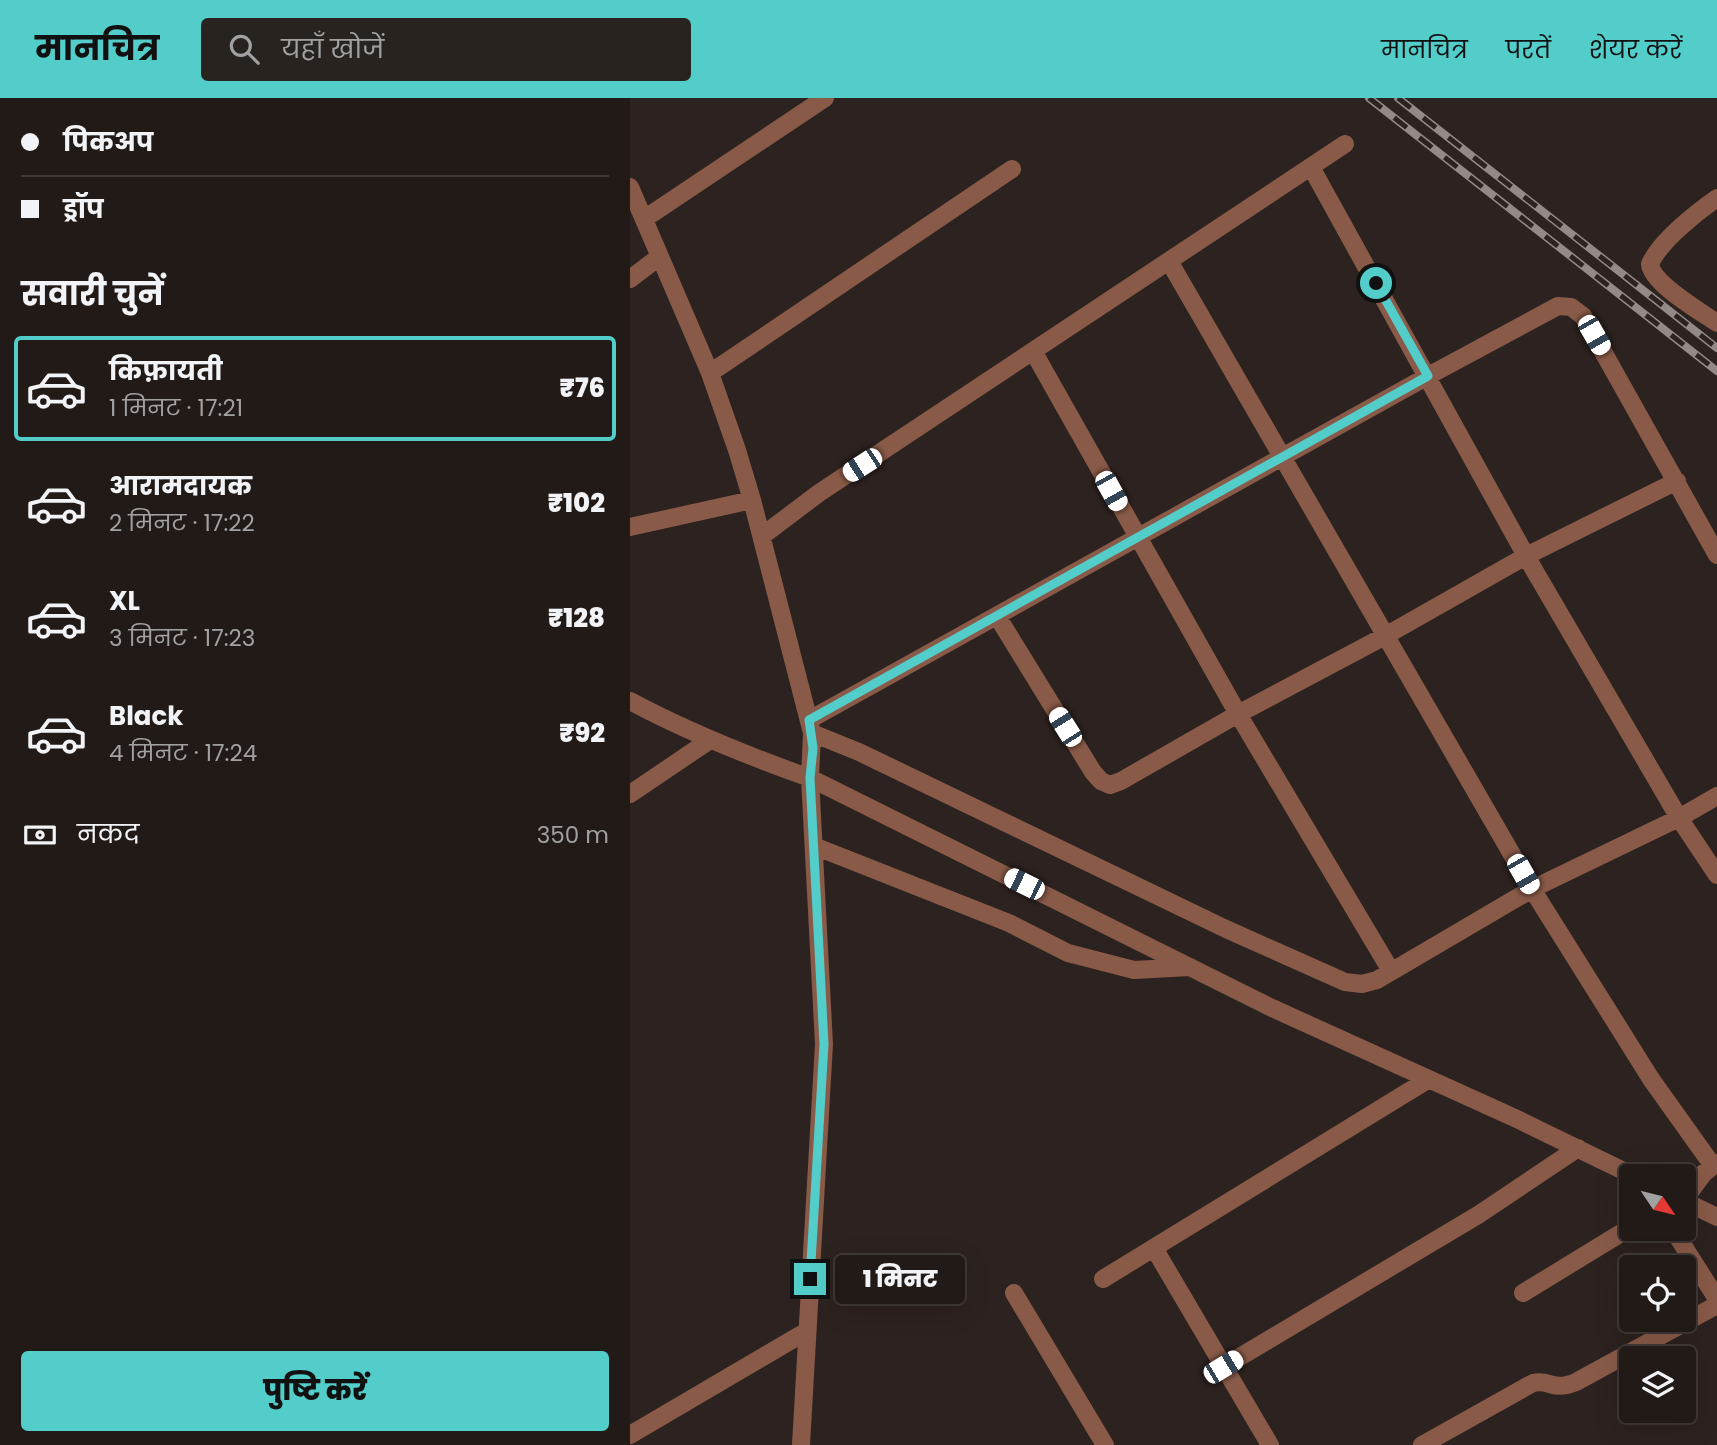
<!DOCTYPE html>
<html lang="hi">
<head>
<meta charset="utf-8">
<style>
	:root { --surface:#211a17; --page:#292320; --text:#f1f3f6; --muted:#a2a1a1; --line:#3e3836; --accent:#53cdc9 }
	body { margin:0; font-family:Poppins,"Noto Sans Devanagari",sans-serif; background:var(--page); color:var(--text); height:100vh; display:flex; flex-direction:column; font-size:26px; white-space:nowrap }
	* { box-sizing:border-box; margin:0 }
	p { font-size:23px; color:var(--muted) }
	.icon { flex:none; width:38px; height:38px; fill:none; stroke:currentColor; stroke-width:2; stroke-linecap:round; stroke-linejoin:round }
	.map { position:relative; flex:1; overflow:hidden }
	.side { display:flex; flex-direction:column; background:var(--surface); width:630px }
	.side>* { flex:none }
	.guide { display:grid; align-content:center; height:154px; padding:0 21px; background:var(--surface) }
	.needle { width:46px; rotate:125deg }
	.fabs { position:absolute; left:989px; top:1066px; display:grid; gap:14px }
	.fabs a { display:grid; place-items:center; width:77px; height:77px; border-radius:7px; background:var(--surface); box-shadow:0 7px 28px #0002,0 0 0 2px var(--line); font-size:35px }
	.end { position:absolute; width:32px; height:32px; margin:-16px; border:9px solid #53cdc9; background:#111; box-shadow:0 0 0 4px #111 }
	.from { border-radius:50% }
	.bubble { position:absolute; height:49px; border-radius:7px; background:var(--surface); box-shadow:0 7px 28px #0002,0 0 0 2px var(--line); font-size:23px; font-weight:800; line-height:49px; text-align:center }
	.car { position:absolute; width:21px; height:42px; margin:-21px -10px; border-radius:9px; box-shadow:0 0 5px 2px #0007; background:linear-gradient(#fff 24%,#345 0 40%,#fff 0 76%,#345 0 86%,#fff 0) }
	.guide b { display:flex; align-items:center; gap:24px; height:66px; font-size:26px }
	.guide b+b { border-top:2px solid var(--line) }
	.guide i { width:18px; height:18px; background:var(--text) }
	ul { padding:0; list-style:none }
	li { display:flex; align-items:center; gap:21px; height:105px; margin:0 14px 10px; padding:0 7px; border:4px solid transparent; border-radius:7px }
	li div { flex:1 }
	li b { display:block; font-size:26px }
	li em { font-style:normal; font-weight:800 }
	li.selected { border-color:var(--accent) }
	li>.icon { width:63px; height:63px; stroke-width:1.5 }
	h2 { padding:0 21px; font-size:32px; line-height:84px }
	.pay { display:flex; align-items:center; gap:18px; height:77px; padding:0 21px; font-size:26px }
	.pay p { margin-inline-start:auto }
	.cta { display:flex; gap:14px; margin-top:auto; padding:14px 21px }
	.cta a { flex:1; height:80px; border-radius:7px; background:var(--accent); color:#111; font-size:28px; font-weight:800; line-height:80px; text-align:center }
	header { display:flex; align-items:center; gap:42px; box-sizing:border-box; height:98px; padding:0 35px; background:var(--accent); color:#111 }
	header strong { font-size:33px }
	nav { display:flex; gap:38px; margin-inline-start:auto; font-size:24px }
	.search { width:490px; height:63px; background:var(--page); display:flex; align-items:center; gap:18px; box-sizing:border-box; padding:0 24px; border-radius:7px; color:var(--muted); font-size:26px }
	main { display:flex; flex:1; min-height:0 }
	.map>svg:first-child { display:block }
</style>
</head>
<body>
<header>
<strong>मानचित्र</strong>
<div class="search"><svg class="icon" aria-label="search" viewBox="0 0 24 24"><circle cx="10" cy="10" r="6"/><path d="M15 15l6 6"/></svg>यहाँ खोजें</div>
<nav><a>मानचित्र</a><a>परतें</a><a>शेयर करें</a></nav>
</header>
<main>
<section class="side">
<div class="guide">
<b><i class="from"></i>पिकअप</b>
<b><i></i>ड्रॉप</b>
</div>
<h2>सवारी चुनें</h2>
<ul>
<li class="selected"><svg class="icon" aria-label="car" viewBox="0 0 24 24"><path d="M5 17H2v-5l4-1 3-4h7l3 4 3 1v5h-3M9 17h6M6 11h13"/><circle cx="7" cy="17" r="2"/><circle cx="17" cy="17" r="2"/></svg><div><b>किफ़ायती</b><p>1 मिनट · 17:21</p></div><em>₹76</em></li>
<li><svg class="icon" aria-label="car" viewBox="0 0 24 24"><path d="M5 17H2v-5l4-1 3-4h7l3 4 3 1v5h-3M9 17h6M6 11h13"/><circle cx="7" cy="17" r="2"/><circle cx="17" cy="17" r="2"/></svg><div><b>आरामदायक</b><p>2 मिनट · 17:22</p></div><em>₹102</em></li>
<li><svg class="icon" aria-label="car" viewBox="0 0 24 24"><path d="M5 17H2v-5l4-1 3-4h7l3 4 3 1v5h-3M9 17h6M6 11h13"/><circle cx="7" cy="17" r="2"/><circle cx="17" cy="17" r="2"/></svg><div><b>XL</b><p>3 मिनट · 17:23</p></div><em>₹128</em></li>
<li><svg class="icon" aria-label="car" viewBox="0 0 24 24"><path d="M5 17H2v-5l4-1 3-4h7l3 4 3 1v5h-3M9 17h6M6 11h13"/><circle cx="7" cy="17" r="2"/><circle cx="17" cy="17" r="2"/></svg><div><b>Black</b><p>4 मिनट · 17:24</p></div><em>₹92</em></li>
</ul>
<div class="pay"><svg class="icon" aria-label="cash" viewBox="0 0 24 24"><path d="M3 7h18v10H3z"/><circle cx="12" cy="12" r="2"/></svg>नकद<p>350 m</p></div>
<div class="cta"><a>पुष्टि करें</a></div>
</section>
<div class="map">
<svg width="1087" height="1347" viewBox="0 0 1087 1347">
	<rect width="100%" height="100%" fill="#2c221f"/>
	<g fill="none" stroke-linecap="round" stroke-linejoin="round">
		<path stroke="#895a48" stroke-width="18" d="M 681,69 L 896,458 L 1049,720 L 1087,777
			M 0,89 L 80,275 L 107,352 L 122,402 L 182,635 L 180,680 L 194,946 L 171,1347
			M 1087,100 C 1067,114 1030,143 1020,166 C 1022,186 1070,213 1087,225
			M 14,121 L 195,0
			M 539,163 L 902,791 L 1021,981 L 1083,1068
			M 0,181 L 29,159
			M 403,253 L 608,616 L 761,873
			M 80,275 L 382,71
			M 0,429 L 122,402
			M 132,438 L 189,395 L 715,46
			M 367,518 L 463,674 L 471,683 L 480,687 L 491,683 L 608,616 L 755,538 L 896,458 L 1047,383
			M 0,603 C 58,634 118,658 180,680 L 642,910 L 887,1021 L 1004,1078
			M 179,622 L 798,278 L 928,208 L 941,209 L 953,218 L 1087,457
			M 182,635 L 229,654 L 596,831 L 715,884 L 732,886 L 747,882 L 902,791 L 1049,720 L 1087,698
			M 0,696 L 80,642
			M 184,748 L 379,825 L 438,855 L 504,872 L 560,869
			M 1054,1102 L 1074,1075 L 1087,1065
			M 1054,1103 L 1087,1119
			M 1042,1130 L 1087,1201
			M 524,1150 L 640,1347
			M 473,1181 L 799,981
			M 384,1195 L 475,1347
			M 893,1195 L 1001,1129
			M 593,1269 L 848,1117 L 948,1050
			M 0,1337 L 177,1233
			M 792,1347 L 903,1285 C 921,1281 922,1294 946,1284 L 1087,1207"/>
		<defs>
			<path id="rail" d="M 739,0 L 1087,273
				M 768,0 L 1087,250"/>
		</defs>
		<use href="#rail" stroke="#938a88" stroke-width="8"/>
		<use href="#rail" stroke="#2c221f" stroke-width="5" stroke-dasharray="16" stroke-linecap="butt"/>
	</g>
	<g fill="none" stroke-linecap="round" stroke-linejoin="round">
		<path stroke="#53cdc9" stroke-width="9" d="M 180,1181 L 194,946 L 180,680 L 183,650 L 179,622 L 798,278 L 746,185"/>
	</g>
</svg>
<div class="fabs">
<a><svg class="needle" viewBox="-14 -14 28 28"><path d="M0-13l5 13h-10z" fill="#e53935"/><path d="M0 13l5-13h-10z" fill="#a2a1a1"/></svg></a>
<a><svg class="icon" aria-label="locate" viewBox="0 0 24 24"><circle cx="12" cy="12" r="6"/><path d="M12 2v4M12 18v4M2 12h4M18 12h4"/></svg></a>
<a><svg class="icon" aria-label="layers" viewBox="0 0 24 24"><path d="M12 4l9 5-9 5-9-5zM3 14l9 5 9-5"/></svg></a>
</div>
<i class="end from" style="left:746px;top:185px"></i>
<i class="end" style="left:180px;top:1181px"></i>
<div class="bubble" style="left:205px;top:1157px;width:130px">1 मिनट</div>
<i class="car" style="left:964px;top:237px;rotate:150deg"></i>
<i class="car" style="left:232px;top:367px;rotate:237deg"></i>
<i class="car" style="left:481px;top:393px;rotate:151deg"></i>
<i class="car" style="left:435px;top:629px;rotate:328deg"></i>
<i class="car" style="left:893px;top:776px;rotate:150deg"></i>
<i class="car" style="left:394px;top:786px;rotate:296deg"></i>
<i class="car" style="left:593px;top:1269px;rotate:59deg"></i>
</div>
</main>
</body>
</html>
